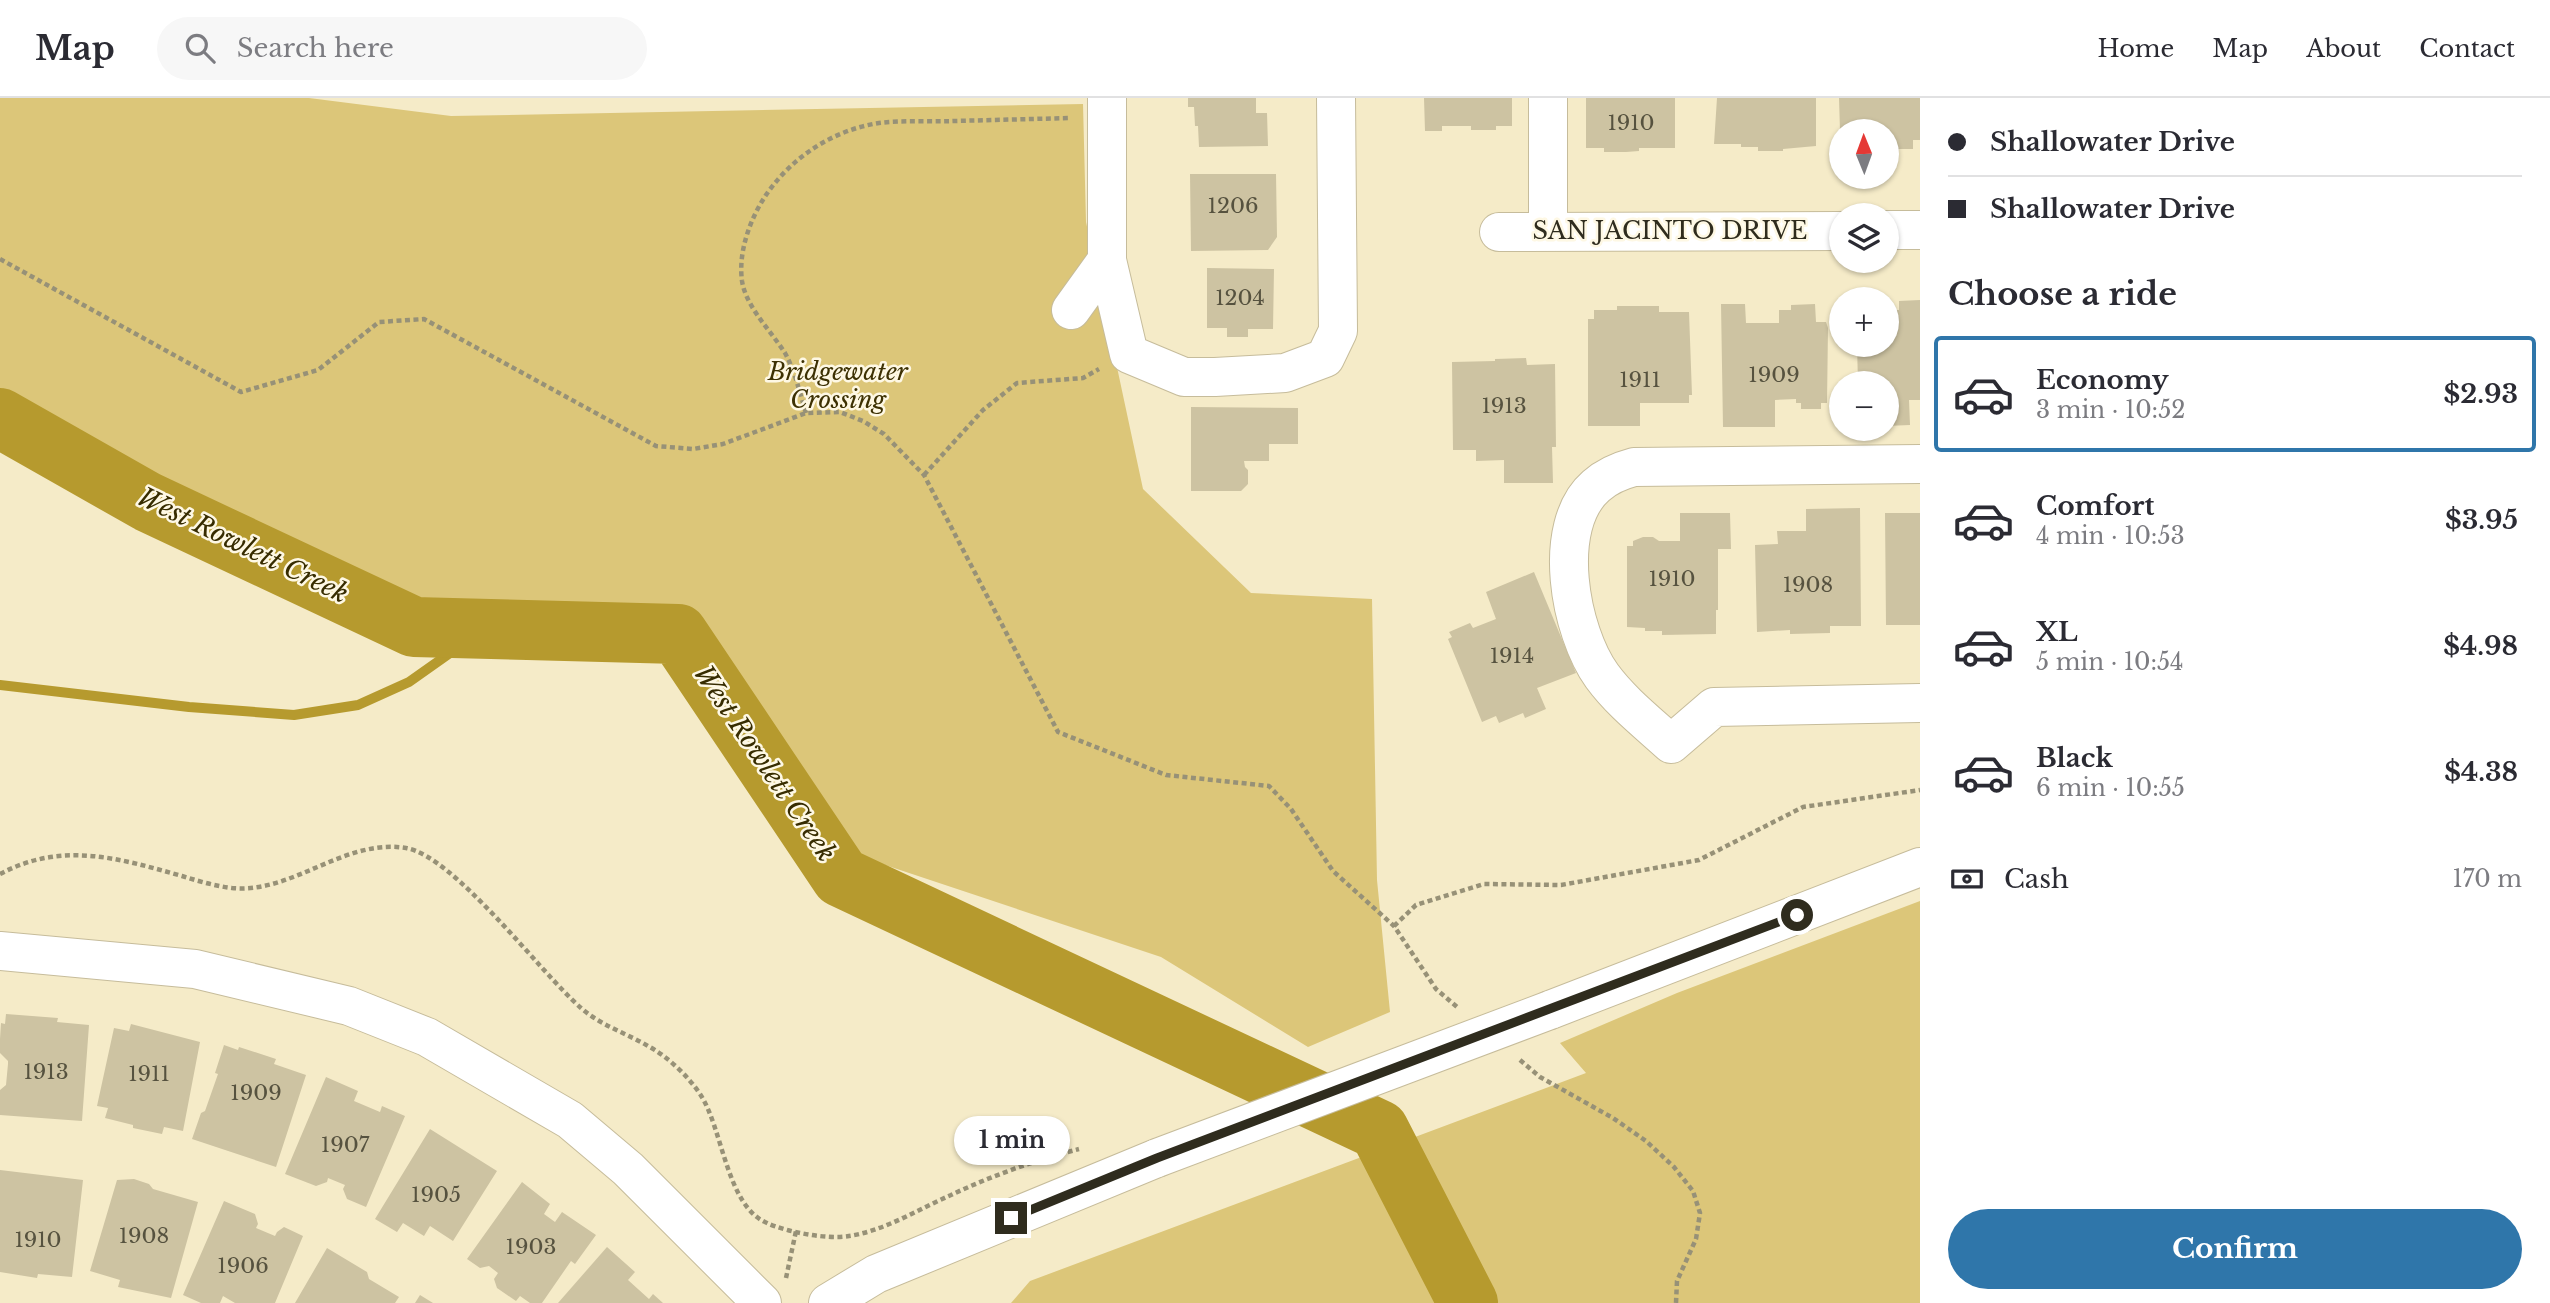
<!DOCTYPE html>
<html lang="en">
<head>
<meta charset="utf-8">
<style>
	:root { --surface:#fff; --page:#f7f7f7; --text:#2b2b33; --muted:#7c7c81; --line:#e1e1e2; --accent:#2f76aa }
	body { margin:0; font-family:"Libre Baskerville",serif; background:var(--page); color:var(--text); height:100vh; display:flex; flex-direction:column; font-size:26px; white-space:nowrap }
	* { box-sizing:border-box; margin:0 }
	p { font-size:23px; color:var(--muted) }
	.icon { flex:none; width:38px; height:38px; fill:none; stroke:currentColor; stroke-width:2; stroke-linecap:round; stroke-linejoin:round }
	.map { position:relative; flex:1; overflow:hidden }
	.drawer { display:flex; flex-direction:column; background:var(--surface); width:630px }
	.drawer>* { flex:none }
	.guide { display:grid; align-content:center; height:154px; padding:0 28px; background:var(--surface) }
	.needle { width:46px; rotate:359deg }
	.tools { position:absolute; left:1829px; top:21px; display:grid; gap:14px }
	.tools a { display:grid; place-items:center; width:70px; height:70px; border-radius:50%; background:var(--surface); box-shadow:0 2px 5px #0004; font-size:35px }
	.end { position:absolute; width:32px; height:32px; margin:-16px; border:9px solid #2f2c1e; background:#fff; box-shadow:0 0 0 4px #fff }
	.from { border-radius:50% }
	.bubble { position:absolute; height:49px; border-radius:24px; background:var(--surface); box-shadow:0 2px 5px #0004; font-size:23px; font-weight:700; line-height:49px; text-align:center }
	.guide b { display:flex; align-items:center; gap:24px; height:66px; font-size:26px }
	.guide b+b { border-top:2px solid var(--line) }
	.guide i { width:18px; height:18px; background:var(--text) }
	ul { padding:0; list-style:none }
	li { display:flex; align-items:center; gap:21px; height:116px; margin:0 14px 10px; padding:0 14px; border:4px solid transparent; border-radius:7px }
	li div { flex:1 }
	li b { display:block; font-size:26px }
	li em { font-style:normal; font-weight:700 }
	li.current { border-color:var(--accent) }
	li>.icon { width:63px; height:63px; stroke-width:1.5 }
	h2 { padding:0 28px; font-size:32px; line-height:84px }
	.pay { display:flex; align-items:center; gap:18px; height:77px; padding:0 28px; font-size:26px }
	.pay p { margin-inline-start:auto }
	.primary-button { display:flex; gap:14px; margin-top:auto; padding:14px 28px }
	.primary-button a { flex:1; height:80px; border-radius:42px; background:var(--accent); color:#fff; font-size:28px; font-weight:700; line-height:80px; text-align:center }
	header { display:flex; align-items:center; gap:42px; box-sizing:border-box; height:98px; padding:0 35px; background:var(--surface); border-bottom:2px solid var(--line) }
	header strong { font-size:33px }
	nav { display:flex; gap:38px; margin-inline-start:auto; font-size:24px }
	.search { width:490px; height:63px; background:var(--page); display:flex; align-items:center; gap:18px; box-sizing:border-box; padding:0 24px; border-radius:38px; color:var(--muted); font-size:26px }
	main { display:flex; flex:1; min-height:0 }
	.map>svg:first-child { display:block }
</style>
</head>
<body>
<header>
<strong>Map</strong>
<div class="search"><svg class="icon" aria-label="search" viewBox="0 0 24 24"><circle cx="10" cy="10" r="6"/><path d="M15 15l6 6"/></svg>Search here</div>
<nav><a>Home</a><a>Map</a><a>About</a><a>Contact</a></nav>
</header>
<main>
<div class="map">
<svg width="1920" height="1205" viewBox="0 0 1920 1205">
	<rect width="100%" height="100%" fill="#f5ebc8"/>
	<path fill="#dcc679" d="M 0,0 L 309,0 L 451,18 L 1083,6 L 1086,124 L 1143,391 L 1251,495 L 1372,501 L 1377,782 L 1390,914 L 1308,949 L 1161,859 L 861,759 L 694,525 L 412,515 L 0,295 Z
		M 1920,803 L 1920,1205 L 1011,1205 L 1030,1183 L 1586,975 L 1560,945 L 1677,895 Z"/>
	<g fill="none" stroke-linecap="round" stroke-linejoin="round">
		<path stroke="#b69a2e" stroke-width="10" d="M 0,587 L 189,609 L 294,617 L 358,607 L 409,584 L 484,531"/>
		<path stroke="#b69a2e" stroke-width="60" d="M 0,320 L 148,404 L 414,529 L 678,536 L 841,779 L 1379,1032 L 1468,1205"/>
	</g>
	<path fill="#cdc3a2" d="M 1188,0 L 1256,0 L 1256,15 L 1267,15 L 1268,48 L 1199,49 L 1198,28 L 1195,28 L 1194,9 L 1188,9 Z
		M 1424,0 L 1512,0 L 1512,28 L 1496,28 L 1496,32 L 1471,32 L 1471,28 L 1442,28 L 1442,33 L 1425,33 Z
		M 1586,0 L 1675,0 L 1675,50 L 1639,50 L 1639,53 L 1626,54 L 1604,54 L 1604,50 L 1586,50 Z
		M 1717,0 L 1816,0 L 1816,48 L 1783,51 L 1783,53 L 1758,53 L 1758,49 L 1741,49 L 1741,46 L 1714,46 Z
		M 1839,0 L 1920,0 L 1920,42 L 1913,42 L 1913,51 L 1889,51 L 1889,48 L 1886,48 L 1886,33 L 1840,33 Z
		M 1190,76 L 1276,76 L 1277,139 L 1268,152 L 1191,153 Z
		M 1207,170 L 1274,171 L 1273,231 L 1248,231 L 1248,239 L 1227,239 L 1227,230 L 1207,230 Z
		M 1920,202 L 1920,302 L 1909,302 L 1910,327 L 1886,328 L 1886,285 L 1858,285 L 1857,247 L 1886,247 L 1886,213 L 1899,212 L 1899,203 Z
		M 1721,206 L 1745,206 L 1746,225 L 1779,225 L 1779,212 L 1791,212 L 1791,207 L 1815,206 L 1816,224 L 1826,224 L 1828,230 L 1827,305 L 1821,305 L 1821,311 L 1801,311 L 1801,305 L 1796,305 L 1796,301 L 1775,302 L 1775,329 L 1723,329 Z
		M 1617,208 L 1659,208 L 1659,214 L 1689,214 L 1692,297 L 1689,297 L 1689,305 L 1640,305 L 1640,328 L 1588,328 L 1588,221 L 1594,221 L 1594,212 L 1617,212 Z
		M 1526,260 L 1527,267 L 1555,266 L 1556,349 L 1552,349 L 1553,385 L 1504,385 L 1504,362 L 1476,363 L 1476,352 L 1453,352 L 1452,264 L 1495,263 L 1495,261 Z
		M 1191,309 L 1298,310 L 1298,346 L 1269,346 L 1269,363 L 1244,363 L 1245,369 L 1248,372 L 1248,386 L 1241,393 L 1191,393 Z
		M 1860,410 L 1861,528 L 1830,528 L 1830,535 L 1790,536 L 1790,532 L 1757,534 L 1755,447 L 1778,446 L 1777,433 L 1806,433 L 1806,411 Z
		M 1680,415 L 1730,415 L 1731,451 L 1718,451 L 1718,512 L 1716,512 L 1716,536 L 1662,537 L 1662,533 L 1645,533 L 1645,530 L 1627,529 L 1627,448 L 1633,448 L 1633,443 L 1643,439 L 1653,439 L 1659,443 L 1680,443 Z
		M 1885,415 L 1920,415 L 1920,527 L 1886,527 Z
		M 1534,474 L 1576,575 L 1537,590 L 1546,611 L 1525,620 L 1523,615 L 1499,625 L 1496,618 L 1482,624 L 1448,541 L 1452,539 L 1449,534 L 1470,525 L 1473,530 L 1496,521 L 1486,494 Z
		M 6,916 L 58,920 L 57,924 L 89,927 L 82,1023 L 0,1017 L 0,992 L 6,987 L 8,966 L 8,963 L 0,955 L 0,941 L 1,925 L 5,926 Z
		M 131,926 L 200,944 L 183,1033 L 164,1029 L 162,1036 L 133,1030 L 133,1027 L 105,1020 L 108,1010 L 97,1008 L 114,930 L 129,933 Z
		M 224,947 L 238,952 L 239,949 L 276,961 L 274,966 L 306,977 L 276,1069 L 192,1041 L 201,1015 L 205,1013 L 218,976 L 215,975 Z
		M 326,979 L 358,993 L 354,1003 L 380,1014 L 382,1008 L 405,1018 L 366,1109 L 347,1101 L 343,1091 L 345,1087 L 328,1080 L 327,1084 L 316,1088 L 285,1076 Z
		M 430,1031 L 497,1073 L 453,1143 L 430,1128 L 424,1138 L 403,1125 L 397,1134 L 375,1121 Z
		M 0,1072 L 83,1082 L 72,1179 L 38,1176 L 37,1180 L 0,1174 Z
		M 134,1081 L 149,1086 L 153,1091 L 198,1104 L 171,1200 L 118,1189 L 120,1182 L 90,1173 L 117,1082 Z
		M 522,1084 L 550,1106 L 544,1116 L 555,1124 L 562,1114 L 596,1137 L 575,1166 L 571,1163 L 542,1205 L 530,1205 L 520,1198 L 516,1203 L 497,1190 L 494,1181 L 498,1175 L 489,1168 L 480,1170 L 467,1161 Z
		M 224,1103 L 255,1116 L 258,1126 L 256,1130 L 275,1138 L 277,1134 L 284,1129 L 303,1138 L 275,1205 L 235,1205 L 223,1198 L 220,1205 L 201,1205 L 183,1197 Z
		M 607,1149 L 635,1174 L 628,1182 L 649,1201 L 653,1196 L 663,1205 L 558,1205 Z
		M 327,1150 L 367,1174 L 369,1181 L 399,1199 L 395,1205 L 295,1205 Z
		M 420,1197 L 433,1205 L 415,1205 Z"/>
	<g fill="none" stroke-linecap="round" stroke-linejoin="round">
		<defs>
			<path id="minor" d="M 1548,0 L 1548,134
				M 1886,132 L 1920,132
				M 1499,134 L 1841,133
				M 1107,162 L 1129,256 L 1184,279 L 1215,279 L 1285,275 L 1325,260 L 1338,233 L 1336,0
				M 1071,212 L 1107,162 L 1107,0
				M 1920,366 L 1634,369 C 1619,373 1607,378 1596,388 C 1550,428 1570,534 1602,578 C 1621,604 1648,625 1671,646 L 1714,609 L 1920,605
				M 0,853 L 195,871 L 349,908 L 427,939 L 570,1022 L 628,1071 L 762,1205
				M 1550,912 L 1920,769
				M 828,1205 L 876,1176 L 1157,1060"/>
		</defs>
		<use href="#minor" stroke="#c6bc9b" stroke-width="40"/>
		<path stroke="#979177" stroke-width="4.5" stroke-dasharray="5 3.5" stroke-linecap="butt" d="M 0,161 L 241,294 L 318,272 L 379,224 L 424,221 L 656,348 L 693,351 L 723,346 L 806,315 L 840,314 L 863,323 L 884,336 L 924,377 L 1058,634 L 1166,677 L 1269,688 L 1291,711 L 1333,773 L 1394,828 L 1436,891 L 1457,909
			M 806,315 C 800,296 795,273 785,255 C 771,233 746,209 742,183 C 738,154 750,121 766,97 C 792,59 833,32 879,25 C 903,22 930,24 954,23 C 993,22 1032,21 1071,20
			M 924,377 L 983,312 L 1017,285 L 1083,280 L 1099,271
			M 0,776 C 62,743 118,760 182,778 C 198,783 215,788 232,790 C 293,796 344,740 406,750 C 454,758 540,874 581,910 C 600,927 626,935 648,948 C 667,958 688,978 700,996 C 723,1030 726,1108 767,1125 C 786,1134 829,1142 849,1138 C 884,1133 919,1111 951,1097 C 991,1078 1036,1062 1079,1051
			M 1394,828 L 1416,807 L 1484,786 L 1561,787 L 1699,762 L 1803,709 L 1920,692
			M 1520,962 L 1540,979 L 1613,1020 L 1646,1043 L 1674,1069 L 1693,1093 L 1700,1115 L 1696,1141 L 1677,1183 L 1676,1205
			M 786,1180 L 796,1133"/>
		<use href="#minor" stroke="#fff" stroke-width="38"/>
		<defs>
			<path id="minor-bridge" d="M 1157,1060 L 1550,912"/>
		</defs>
		<use href="#minor-bridge" stroke="#c6bc9b" stroke-width="40" stroke-linecap="butt"/>
		<use href="#minor-bridge" stroke="#fff" stroke-width="38"/>
	</g>
	<g fill="none" stroke-linecap="round" stroke-linejoin="round">
		<path stroke="#2f2c1e" stroke-width="9" d="M 1011,1120 L 1157,1060 L 1797,817"/>
	</g>
	<g text-anchor="middle" stroke-width="5" stroke-linejoin="round" paint-order="stroke">
		<g font-size="21" fill="#56523f">
			<text x="1631" y="32">1910</text>
			<text x="1233" y="115">1206</text>
			<text x="1240" y="207">1204</text>
			<text x="1774" y="284">1909</text>
			<text x="1640" y="289">1911</text>
			<text x="1504" y="315">1913</text>
			<text x="1672" y="488">1910</text>
			<text x="1808" y="494">1908</text>
			<text x="1512" y="565">1914</text>
			<text x="46" y="981">1913</text>
			<text x="149" y="983">1911</text>
			<text x="256" y="1002">1909</text>
			<text x="345" y="1054">1907</text>
			<text x="436" y="1104">1905</text>
			<text x="144" y="1145">1908</text>
			<text x="38" y="1149">1910</text>
			<text x="531" y="1156">1903</text>
			<text x="243" y="1175">1906</text>
		</g>
		<g font-size="24" fill="#2f2c1e" stroke="#fef8e4">
			<text x="1670" y="141">SAN JACINTO DRIVE</text>
		</g>
		<g font-size="24" font-style="italic" fill="#3d3103" stroke="#fef8e4">
			<text x="838" y="282">Bridgewater<tspan x="838" dy="28">Crossing</tspan></text>
		</g>
		<g font-size="26" font-style="italic" fill="#372c00" stroke="#fef8e4">
			<text transform="translate(243 447) rotate(26)" y="9">West Rowlett Creek</text>
			<text transform="translate(765 665) rotate(56)" y="9">West Rowlett Creek</text>
		</g>
	</g>
</svg>
<div class="tools">
<a><svg class="needle" viewBox="-14 -14 28 28"><path d="M0-13l5 13h-10z" fill="#e53935"/><path d="M0 13l5-13h-10z" fill="#7c7c81"/></svg></a>
<a><svg class="icon" aria-label="layers" viewBox="0 0 24 24"><path d="M12 4l9 5-9 5-9-5zM3 14l9 5 9-5"/></svg></a>
<a>+</a>
<a>−</a>
</div>
<i class="end from" style="left:1797px;top:817px"></i>
<i class="end" style="left:1011px;top:1120px"></i>
<div class="bubble" style="left:954px;top:1018px;width:116px">1 min</div>
</div>
<section class="drawer">
<div class="guide">
<b><i class="from"></i>Shallowater Drive</b>
<b><i></i>Shallowater Drive</b>
</div>
<h2>Choose a ride</h2>
<ul>
<li class="current"><svg class="icon" aria-label="car" viewBox="0 0 24 24"><path d="M5 17H2v-5l4-1 3-4h7l3 4 3 1v5h-3M9 17h6M6 11h13"/><circle cx="7" cy="17" r="2"/><circle cx="17" cy="17" r="2"/></svg><div><b>Economy</b><p>3 min · 10:52</p></div><em>$2.93</em></li>
<li><svg class="icon" aria-label="car" viewBox="0 0 24 24"><path d="M5 17H2v-5l4-1 3-4h7l3 4 3 1v5h-3M9 17h6M6 11h13"/><circle cx="7" cy="17" r="2"/><circle cx="17" cy="17" r="2"/></svg><div><b>Comfort</b><p>4 min · 10:53</p></div><em>$3.95</em></li>
<li><svg class="icon" aria-label="car" viewBox="0 0 24 24"><path d="M5 17H2v-5l4-1 3-4h7l3 4 3 1v5h-3M9 17h6M6 11h13"/><circle cx="7" cy="17" r="2"/><circle cx="17" cy="17" r="2"/></svg><div><b>XL</b><p>5 min · 10:54</p></div><em>$4.98</em></li>
<li><svg class="icon" aria-label="car" viewBox="0 0 24 24"><path d="M5 17H2v-5l4-1 3-4h7l3 4 3 1v5h-3M9 17h6M6 11h13"/><circle cx="7" cy="17" r="2"/><circle cx="17" cy="17" r="2"/></svg><div><b>Black</b><p>6 min · 10:55</p></div><em>$4.38</em></li>
</ul>
<div class="pay"><svg class="icon" aria-label="cash" viewBox="0 0 24 24"><path d="M3 7h18v10H3z"/><circle cx="12" cy="12" r="2"/></svg>Cash<p>170 m</p></div>
<div class="primary-button"><a>Confirm</a></div>
</section>
</main>
</body>
</html>
